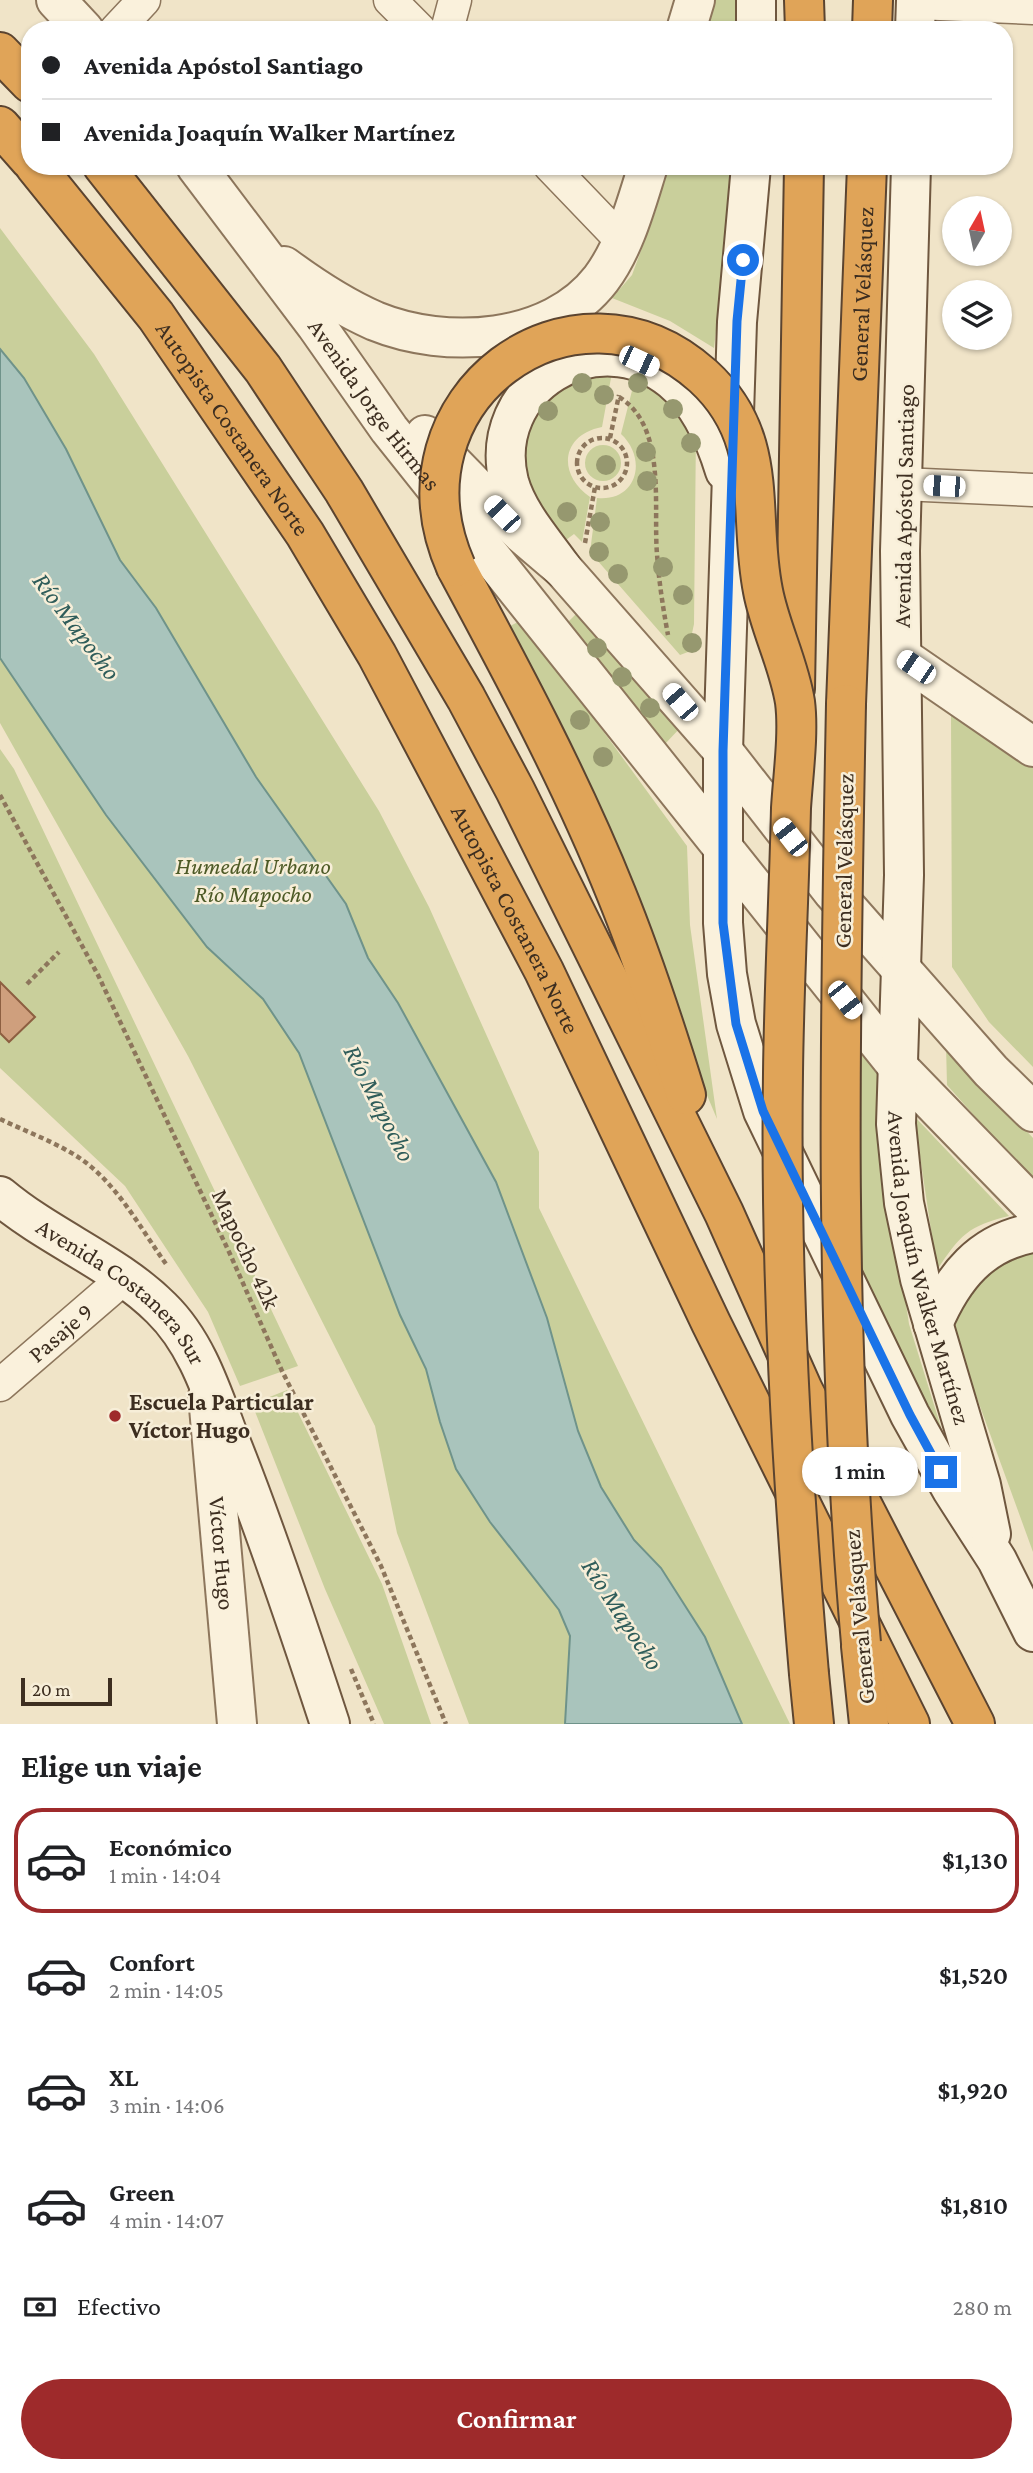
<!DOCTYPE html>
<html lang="es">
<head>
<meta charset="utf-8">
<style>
	:root { --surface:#fff; --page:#f6f6f6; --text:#202124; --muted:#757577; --line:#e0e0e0; --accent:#9e2a2b }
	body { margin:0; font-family:"Crimson Pro",serif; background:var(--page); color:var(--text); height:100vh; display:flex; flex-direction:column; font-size:26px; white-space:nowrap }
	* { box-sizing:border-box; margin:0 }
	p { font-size:23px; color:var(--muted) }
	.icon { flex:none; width:38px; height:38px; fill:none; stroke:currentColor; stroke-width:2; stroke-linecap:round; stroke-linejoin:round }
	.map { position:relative; height:1724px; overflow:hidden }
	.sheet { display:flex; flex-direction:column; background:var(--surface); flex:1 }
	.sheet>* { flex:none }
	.banner { position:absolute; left:21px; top:21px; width:992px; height:154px; border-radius:28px; box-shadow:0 2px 5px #0004; display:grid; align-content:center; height:154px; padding:0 21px; background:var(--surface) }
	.needle { width:46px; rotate:9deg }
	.tools { position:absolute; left:942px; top:196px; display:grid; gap:14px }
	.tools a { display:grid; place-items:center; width:70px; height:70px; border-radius:50%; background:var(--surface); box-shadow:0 2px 5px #0004; font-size:35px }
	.scale { position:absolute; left:21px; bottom:18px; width:91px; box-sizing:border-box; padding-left:7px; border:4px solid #3d2e20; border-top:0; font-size:19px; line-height:24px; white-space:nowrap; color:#3d2e20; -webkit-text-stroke:5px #f7eed8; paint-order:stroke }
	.end { position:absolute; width:32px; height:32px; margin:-16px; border:9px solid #1a73e8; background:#fff; box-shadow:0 0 0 4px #fff }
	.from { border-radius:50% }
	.bubble { position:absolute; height:49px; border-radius:24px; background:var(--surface); box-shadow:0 2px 5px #0004; font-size:23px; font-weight:600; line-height:49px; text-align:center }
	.car { position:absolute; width:21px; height:42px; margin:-21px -10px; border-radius:9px; box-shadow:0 0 5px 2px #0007; background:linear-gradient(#fff 24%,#345 0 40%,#fff 0 76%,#345 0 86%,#fff 0) }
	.banner b { display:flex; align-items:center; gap:24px; height:66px; font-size:26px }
	.banner b+b { border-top:2px solid var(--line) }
	.banner i { width:18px; height:18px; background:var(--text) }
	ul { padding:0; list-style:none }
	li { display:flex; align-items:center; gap:21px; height:105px; margin:0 14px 10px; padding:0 7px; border:4px solid transparent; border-radius:28px }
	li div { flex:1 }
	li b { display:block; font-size:26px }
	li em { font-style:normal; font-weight:600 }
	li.current { border-color:var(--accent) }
	li>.icon { width:63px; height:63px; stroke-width:1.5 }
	h2 { padding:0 21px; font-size:32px; line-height:84px }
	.pay { display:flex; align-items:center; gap:18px; height:77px; padding:0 21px; font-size:26px }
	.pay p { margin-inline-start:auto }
	.cta { display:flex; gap:14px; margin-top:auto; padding:14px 21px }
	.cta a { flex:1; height:80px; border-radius:42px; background:var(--accent); color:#fff; font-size:28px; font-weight:600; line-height:80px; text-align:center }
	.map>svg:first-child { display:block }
</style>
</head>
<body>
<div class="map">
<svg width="1033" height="1724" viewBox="0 0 1033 1724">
	<rect width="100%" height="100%" fill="#f0e4c8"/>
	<path fill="#c9cf9b" d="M 711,0 L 738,0 L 738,30 L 703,30 Z
		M 667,166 L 735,166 L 714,348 L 670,321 L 612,298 L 632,275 L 656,210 Z
		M 0,228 L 94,354 L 379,811 L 429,907 L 539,1152 L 539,1208 L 790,1724 L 469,1724 L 397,1533 L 375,1426 L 188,1056 L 0,723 Z
		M 613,367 L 602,427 C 561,435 557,474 590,497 L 582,542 L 574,534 L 566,540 L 538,504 L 522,466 L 524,431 L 552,387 Z
		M 637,371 L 696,431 L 694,624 L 688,652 L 680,655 L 590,552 L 597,498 C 637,502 648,459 621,434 Z
		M585 463a18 18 0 1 1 36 0a18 18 0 1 1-36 0Z
		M 579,611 L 681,727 L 665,744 L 563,627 Z
		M 522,620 L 687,846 L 690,925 L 717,1119 L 510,626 Z
		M 951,714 L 1033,766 L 1033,1067 L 989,1022 L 952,967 Z
		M 0,749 L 14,769 L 298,1366 L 240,1386 L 208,1312 L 125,1186 L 0,1068 Z
		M 946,1045 L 1033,1138 L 1033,1182 L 947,1085 Z
		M 859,1048 L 879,1074 L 892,1211 L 909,1324 L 953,1466 L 857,1269 Z
		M 914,1116 L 1009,1216 C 968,1226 960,1235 937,1270 Z
		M 1033,1253 L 1033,1552 L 954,1335 C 962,1286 983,1261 1033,1253 Z
		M 287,1390 L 382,1584 L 431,1724 L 384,1724 L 325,1589 L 252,1404 Z"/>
	<path fill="#a9c4bc" stroke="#6f938a" stroke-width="2" d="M 0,349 L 24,378 L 66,449 L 120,560 L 156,608 L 256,777 L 346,904 L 368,958 L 398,1003 L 496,1182 L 547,1318 L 578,1431 L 601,1487 L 634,1540 L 661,1568 L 705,1637 L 742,1724 L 565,1724 L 570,1636 L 559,1610 L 490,1522 L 456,1469 L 440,1422 L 426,1369 L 400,1315 L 299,1053 L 263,999 L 207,947 L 106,815 L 0,658 Z"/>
	<path fill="#cf9f7d" stroke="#8d5f41" stroke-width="2" d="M 0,982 L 35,1017 L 9,1042 L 0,1033 Z"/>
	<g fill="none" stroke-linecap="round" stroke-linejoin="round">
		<defs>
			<g id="minor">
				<path d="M 390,0 L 420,30"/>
				<path d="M 916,3 L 1033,8"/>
				<path d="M 116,30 L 144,0"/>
				<path d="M 447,30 L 455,0"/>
				<path d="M 550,166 L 622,241"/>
				<path d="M 902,484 L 1033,490"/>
				<path id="s1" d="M 0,1385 L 123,1279"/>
			</g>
			<g id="tertiary">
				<path d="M 56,0 L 84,30"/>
				<path d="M 686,30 L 695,0"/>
				<path id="s2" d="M 196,166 L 316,325 L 389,429 L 897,1066 L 1033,1206"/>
				<path d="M 284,266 C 311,286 343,307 375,321 C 446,350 551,344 601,279 C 625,247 636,204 648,166"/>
				<path d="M 425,435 L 521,533 L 562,568 L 723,751 L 833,892 L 991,1071 L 1033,1112"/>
				<path d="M 902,657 L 1033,747"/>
				<path id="s3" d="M 208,1396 L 237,1724"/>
			</g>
			<g id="secondary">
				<path d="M 756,30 L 756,0"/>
				<path d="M 915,30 L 916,0"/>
				<path d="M 751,166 L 737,322 L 723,751 L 723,923 L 727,974 L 736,1024 L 763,1111 L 910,1415 L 952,1490 L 997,1560 L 1033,1632"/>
				<path id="s4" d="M 911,166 L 900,551 L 904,875 L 896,1124 L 904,1203 L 920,1279 L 981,1485 L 991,1534"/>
				<path d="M 562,568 C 543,541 518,514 509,482 C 485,386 597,319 672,380 C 700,403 715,438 725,471"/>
				<path id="s5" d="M 0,1196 C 50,1238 116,1263 161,1308 C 198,1344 213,1396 231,1443 C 268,1536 299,1629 330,1724"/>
				<path d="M 933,1324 C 953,1277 981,1242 1033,1233"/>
			</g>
			<g id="motorway">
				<path d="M 804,0 L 805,30"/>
				<path d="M 872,30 L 873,0"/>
				<path d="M 0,52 L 30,83"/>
				<path d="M 0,126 L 30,160"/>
				<path id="s6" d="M 35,166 L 156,316 L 305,534 L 377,655 L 544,971 L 711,1323 L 910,1724"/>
				<path d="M 103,166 L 263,369 L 344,491 L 466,698 L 515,790 L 724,1213 L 803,1390 L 975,1724"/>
				<path d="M 456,567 C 513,673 571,781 616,893 C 643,959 665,1027 686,1095"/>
				<path d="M 795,689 L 804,166"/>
				<path id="s7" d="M 846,704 L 867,166"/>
				<path d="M 861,1646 L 869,1724"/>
				<path d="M 809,1674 L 814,1724"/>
			</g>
		</defs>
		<use href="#minor" stroke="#8d765c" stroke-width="35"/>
		<use href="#tertiary" stroke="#8d765c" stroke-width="42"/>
		<use href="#secondary" stroke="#6f573f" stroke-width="42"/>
		<use href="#motorway" stroke="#5b4430" stroke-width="42"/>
		<path stroke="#8d765c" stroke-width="4.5" stroke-dasharray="5 3.5" stroke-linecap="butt" d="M 619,397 C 667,426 653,506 657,554 C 659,582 663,608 668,635
			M577 463a25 25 0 1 1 50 0a25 25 0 1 1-50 0Z
			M 610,438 L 619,395
			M 585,543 L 595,487
			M 0,795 L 98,975 L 230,1254 L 282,1371 L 381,1566 L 446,1724
			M 27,984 L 59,952
			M 0,1119 C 23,1130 47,1139 68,1151 C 113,1175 138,1225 166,1264
			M 351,1669 L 374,1724"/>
		<use href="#minor" stroke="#faf1dc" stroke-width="32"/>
		<use href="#tertiary" stroke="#faf1dc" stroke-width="38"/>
		<use href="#secondary" stroke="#faf1dc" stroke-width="38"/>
		<use href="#motorway" stroke="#e0a458" stroke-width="38"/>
		<defs>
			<path id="motorway-bridge" d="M 456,567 C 382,400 574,260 703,376 C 772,439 747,512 763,591 C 770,628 789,664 795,702 C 799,733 793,776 791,808 C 789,896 784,985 783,1073 C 780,1275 792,1474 809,1674
				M 846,704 C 840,1018 833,1331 861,1643"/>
		</defs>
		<use href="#motorway-bridge" stroke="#5b4430" stroke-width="42" stroke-linecap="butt"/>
		<use href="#motorway-bridge" stroke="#e0a458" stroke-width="38"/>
	</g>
	<g fill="#96986f">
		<circle cx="582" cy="383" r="10"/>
		<circle cx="638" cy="383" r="10"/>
		<circle cx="604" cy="395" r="10"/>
		<circle cx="673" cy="409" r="10"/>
		<circle cx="548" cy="411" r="10"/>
		<circle cx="691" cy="443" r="10"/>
		<circle cx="646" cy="452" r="10"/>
		<circle cx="606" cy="465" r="10"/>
		<circle cx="647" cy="481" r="10"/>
		<circle cx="567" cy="512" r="10"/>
		<circle cx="600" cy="522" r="10"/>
		<circle cx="599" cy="552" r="10"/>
		<circle cx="663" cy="567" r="10"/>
		<circle cx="618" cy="574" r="10"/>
		<circle cx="683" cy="595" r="10"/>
		<circle cx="692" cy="643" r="10"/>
		<circle cx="597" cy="648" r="10"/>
		<circle cx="622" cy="677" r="10"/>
		<circle cx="650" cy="708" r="10"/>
		<circle cx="580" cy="720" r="10"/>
		<circle cx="603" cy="757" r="10"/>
	</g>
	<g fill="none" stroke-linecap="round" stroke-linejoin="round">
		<path stroke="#1a73e8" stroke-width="9" d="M 743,260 L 737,321 L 723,751 L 723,923 L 736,1024 L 763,1111 L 910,1415 L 941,1472"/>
	</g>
	<circle fill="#9e2a2b" stroke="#f7eed8" stroke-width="2.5" cx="115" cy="1416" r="7"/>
	<g text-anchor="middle" stroke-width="5" stroke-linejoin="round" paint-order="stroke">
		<g font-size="24" fill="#3d2e20" stroke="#f7eed8">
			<text dy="8" stroke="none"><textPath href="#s7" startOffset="410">General Velásquez</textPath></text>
			<text dy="8" stroke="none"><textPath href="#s2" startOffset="298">Avenida Jorge Hirmas</textPath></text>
			<text dy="8" stroke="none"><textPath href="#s6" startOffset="329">Autopista Costanera Norte</textPath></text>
			<text transform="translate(904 506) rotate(-89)" y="8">Avenida Apóstol Santiago</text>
			<text transform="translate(844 861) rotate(-89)" y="8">General Velásquez</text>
			<text dy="8" stroke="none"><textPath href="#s6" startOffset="896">Autopista Costanera Norte</textPath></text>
			<text transform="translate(246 1249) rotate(65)" y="8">Mapocho 42k</text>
			<text dy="8" stroke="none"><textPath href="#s4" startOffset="1106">Avenida Joaquín Walker Martínez</textPath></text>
			<text dy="8" stroke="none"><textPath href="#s5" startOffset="156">Avenida Costanera Sur</textPath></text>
			<text dy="8" stroke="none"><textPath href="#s1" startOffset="80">Pasaje 9</textPath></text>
			<text dy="8" stroke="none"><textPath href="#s3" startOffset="158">Víctor Hugo</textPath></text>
			<text transform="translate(859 1617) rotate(-95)" y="8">General Velásquez</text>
		</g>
		<g font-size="24" font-style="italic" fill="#4d5a26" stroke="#f7eed8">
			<text x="253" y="874">Humedal Urbano<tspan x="253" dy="28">Río Mapocho</tspan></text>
		</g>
		<g font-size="24" font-weight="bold" fill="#3d2e20" stroke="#f7eed8" text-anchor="start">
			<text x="129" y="1410">Escuela Particular<tspan x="129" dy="28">Víctor Hugo</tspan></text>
		</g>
		<g font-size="26" font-style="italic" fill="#2f5d5a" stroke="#f7eed8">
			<text transform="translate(77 626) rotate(53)" y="9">Río Mapocho</text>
			<text transform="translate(380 1103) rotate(63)" y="9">Río Mapocho</text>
			<text transform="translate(623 1614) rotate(57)" y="9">Río Mapocho</text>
		</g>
	</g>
</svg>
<div class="tools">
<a><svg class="needle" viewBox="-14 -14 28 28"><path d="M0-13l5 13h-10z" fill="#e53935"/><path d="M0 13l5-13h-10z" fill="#757577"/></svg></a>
<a><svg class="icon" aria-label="layers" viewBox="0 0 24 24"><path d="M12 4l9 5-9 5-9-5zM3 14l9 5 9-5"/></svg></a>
</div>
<div class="scale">20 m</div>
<i class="end from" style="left:743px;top:260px"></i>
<i class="end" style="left:941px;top:1472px"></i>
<div class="bubble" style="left:802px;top:1447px;width:116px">1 min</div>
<i class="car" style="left:639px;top:361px;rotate:115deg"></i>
<i class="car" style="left:944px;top:486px;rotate:273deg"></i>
<i class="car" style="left:502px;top:514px;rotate:316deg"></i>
<i class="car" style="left:916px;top:667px;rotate:304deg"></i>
<i class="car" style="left:680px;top:702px;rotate:319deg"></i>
<i class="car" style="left:790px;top:837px;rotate:322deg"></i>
<i class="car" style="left:845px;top:1000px;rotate:142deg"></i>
<div class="banner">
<b><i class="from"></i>Avenida Apóstol Santiago</b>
<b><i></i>Avenida Joaquín Walker Martínez</b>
</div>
</div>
<section class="sheet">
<h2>Elige un viaje</h2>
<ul>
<li class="current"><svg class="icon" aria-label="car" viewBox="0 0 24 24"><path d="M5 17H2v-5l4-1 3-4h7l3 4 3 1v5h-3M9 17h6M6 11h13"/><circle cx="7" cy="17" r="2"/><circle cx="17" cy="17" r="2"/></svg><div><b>Económico</b><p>1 min · 14:04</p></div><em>$1,130</em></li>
<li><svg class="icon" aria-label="car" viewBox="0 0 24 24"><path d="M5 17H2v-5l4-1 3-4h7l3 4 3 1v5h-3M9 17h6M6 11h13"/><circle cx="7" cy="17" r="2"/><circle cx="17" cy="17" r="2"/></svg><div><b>Confort</b><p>2 min · 14:05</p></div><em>$1,520</em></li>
<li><svg class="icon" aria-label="car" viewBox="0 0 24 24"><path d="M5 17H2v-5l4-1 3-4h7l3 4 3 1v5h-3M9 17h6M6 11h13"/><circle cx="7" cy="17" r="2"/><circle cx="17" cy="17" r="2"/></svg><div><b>XL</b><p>3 min · 14:06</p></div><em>$1,920</em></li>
<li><svg class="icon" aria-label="car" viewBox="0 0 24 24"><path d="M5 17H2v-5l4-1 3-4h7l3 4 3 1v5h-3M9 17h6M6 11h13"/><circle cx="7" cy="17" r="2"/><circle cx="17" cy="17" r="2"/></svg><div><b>Green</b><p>4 min · 14:07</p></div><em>$1,810</em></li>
</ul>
<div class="pay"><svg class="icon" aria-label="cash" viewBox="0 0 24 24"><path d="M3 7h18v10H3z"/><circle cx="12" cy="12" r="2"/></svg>Efectivo<p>280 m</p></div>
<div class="cta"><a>Confirmar</a></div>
</section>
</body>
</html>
